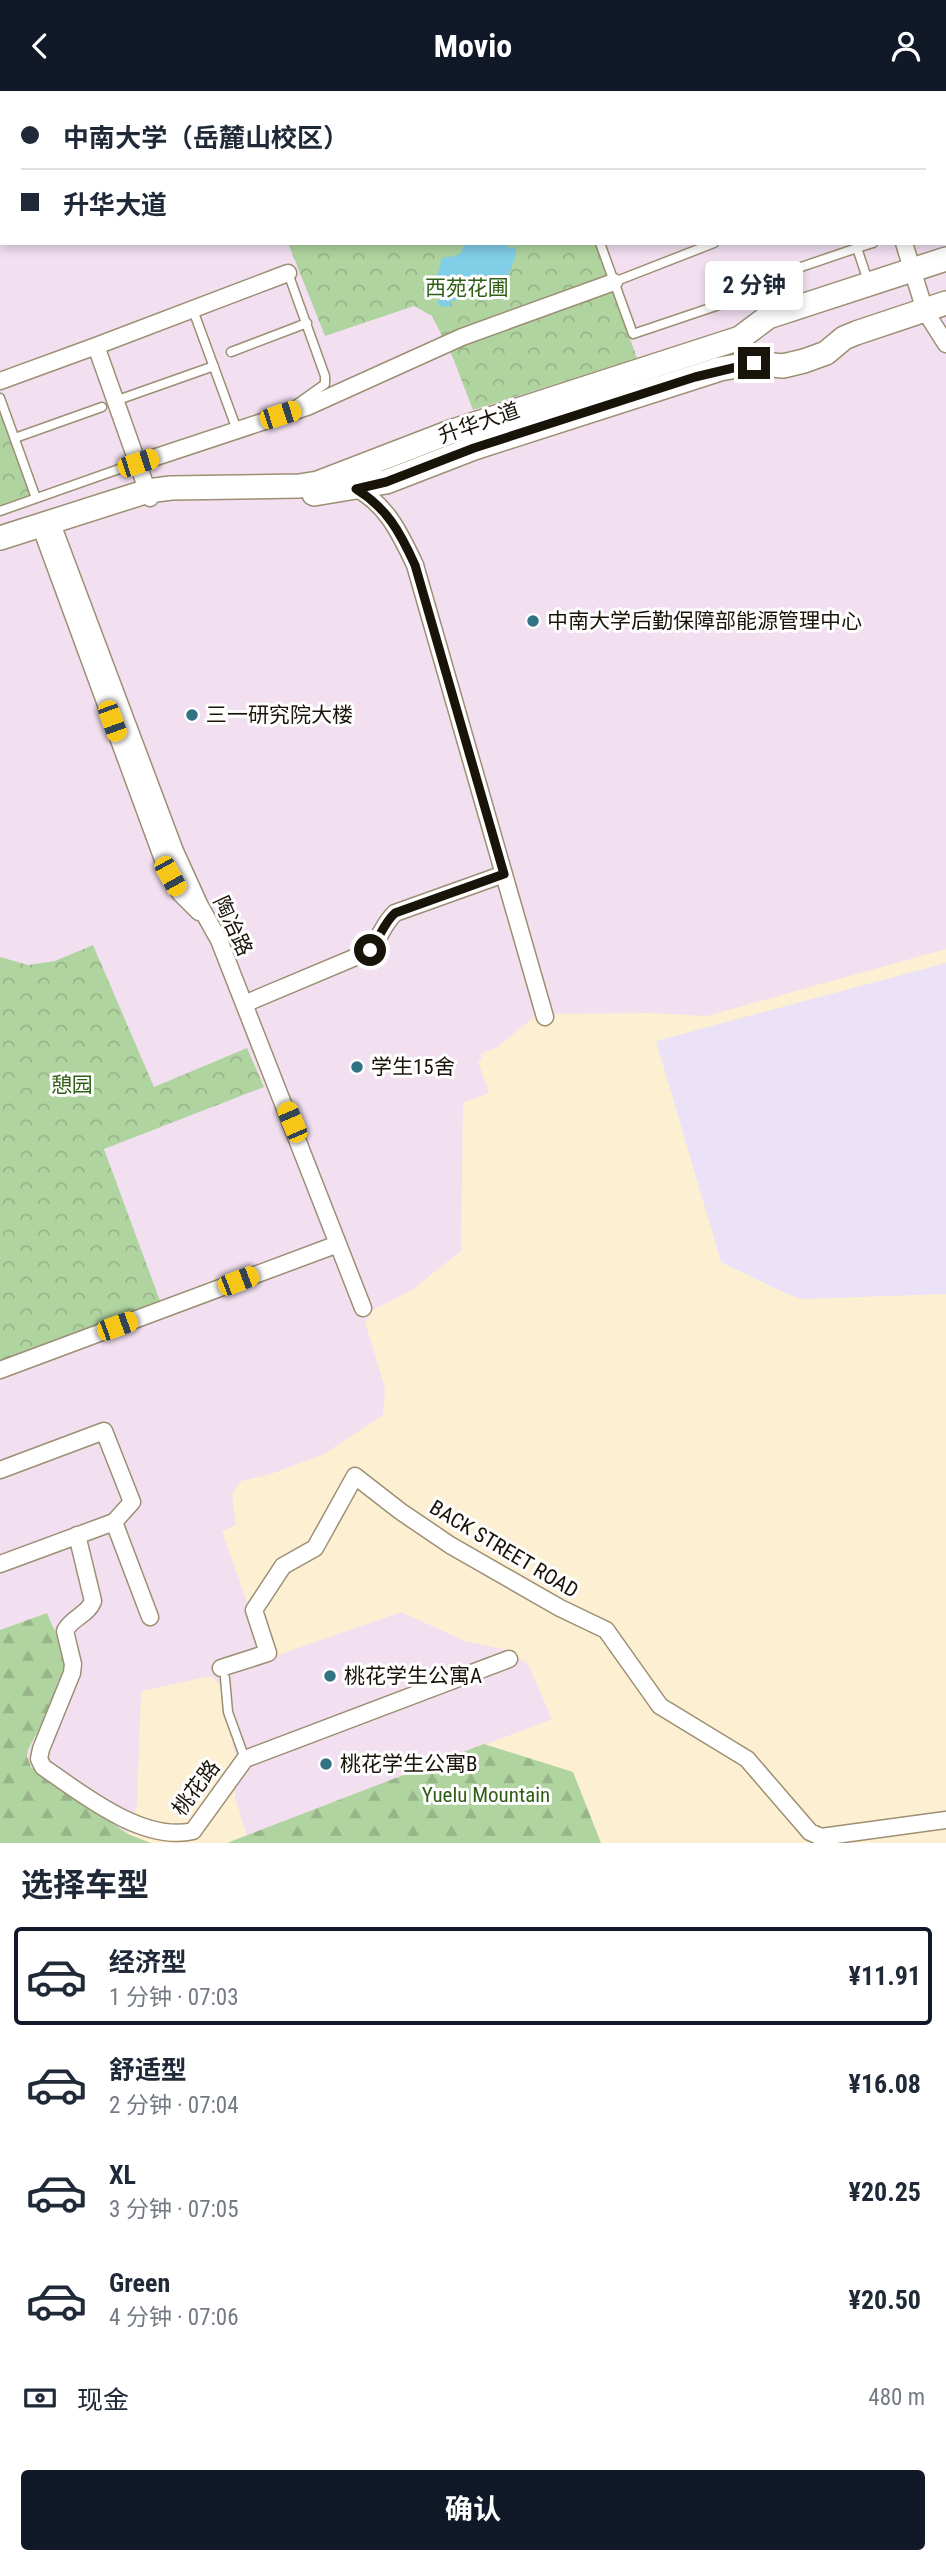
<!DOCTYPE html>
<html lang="zh">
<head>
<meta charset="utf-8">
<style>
	:root { --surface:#fff; --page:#f2f2f3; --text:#1f2937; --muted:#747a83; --line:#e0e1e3; --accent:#111827 }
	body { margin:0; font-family:"Roboto Condensed","Noto Sans SC",sans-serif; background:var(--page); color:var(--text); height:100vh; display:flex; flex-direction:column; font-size:26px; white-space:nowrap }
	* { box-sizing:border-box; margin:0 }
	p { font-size:23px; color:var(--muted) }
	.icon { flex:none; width:38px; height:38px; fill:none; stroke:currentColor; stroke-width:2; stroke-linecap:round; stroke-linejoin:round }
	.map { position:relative; height:1752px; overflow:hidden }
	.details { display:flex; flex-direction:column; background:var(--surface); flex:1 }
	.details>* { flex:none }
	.top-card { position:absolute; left:0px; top:0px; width:947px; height:154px; box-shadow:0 4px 10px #0003; display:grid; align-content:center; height:154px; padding:0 21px; background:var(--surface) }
	.end { position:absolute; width:32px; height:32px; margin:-16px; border:9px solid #191409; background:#fff; box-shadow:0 0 0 4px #fff }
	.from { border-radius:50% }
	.bubble { position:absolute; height:49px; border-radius:7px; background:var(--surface); box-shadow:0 4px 10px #0003; font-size:23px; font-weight:700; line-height:49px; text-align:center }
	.car { position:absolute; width:21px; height:42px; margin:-21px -10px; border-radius:9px; box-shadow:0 0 5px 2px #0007; background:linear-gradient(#f5c518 24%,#345 0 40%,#f5c518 0 76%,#345 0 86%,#f5c518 0) }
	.top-card b { display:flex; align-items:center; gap:24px; height:66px; font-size:26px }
	.top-card b+b { border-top:2px solid var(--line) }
	.top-card i { width:18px; height:18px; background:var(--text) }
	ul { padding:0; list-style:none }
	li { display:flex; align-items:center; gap:21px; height:98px; margin:0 14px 10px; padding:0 7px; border:4px solid transparent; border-radius:7px }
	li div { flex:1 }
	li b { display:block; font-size:26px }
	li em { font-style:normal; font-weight:700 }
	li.on { border-color:var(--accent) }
	li>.icon { width:63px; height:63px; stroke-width:1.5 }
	h2 { padding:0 21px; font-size:32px; line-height:84px }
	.pay { display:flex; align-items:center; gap:18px; height:77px; padding:0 21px; font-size:26px }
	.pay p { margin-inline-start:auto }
	.cta { display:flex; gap:14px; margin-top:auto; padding:14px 21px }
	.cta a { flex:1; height:80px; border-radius:7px; background:var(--accent); color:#fff; font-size:28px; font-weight:700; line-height:80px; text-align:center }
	header { display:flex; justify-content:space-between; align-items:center; height:91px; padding:0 21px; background:var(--accent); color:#fff; font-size:32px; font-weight:700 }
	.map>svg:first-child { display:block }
</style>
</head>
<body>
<header><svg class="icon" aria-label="back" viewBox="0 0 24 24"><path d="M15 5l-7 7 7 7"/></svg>Movio<svg class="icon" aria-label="person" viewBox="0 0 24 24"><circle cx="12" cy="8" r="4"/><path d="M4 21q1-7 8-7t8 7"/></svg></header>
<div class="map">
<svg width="946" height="1752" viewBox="0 0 946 1752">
	<defs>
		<pattern id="forest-firs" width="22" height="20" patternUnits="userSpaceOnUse" patternTransform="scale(1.75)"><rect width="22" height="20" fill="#b0d4a0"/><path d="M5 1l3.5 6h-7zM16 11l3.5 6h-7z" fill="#97b588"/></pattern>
		<pattern id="park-crowns" width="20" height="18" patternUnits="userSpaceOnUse" patternTransform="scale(1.75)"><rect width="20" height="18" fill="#b0d4a0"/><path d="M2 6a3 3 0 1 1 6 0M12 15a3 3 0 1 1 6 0" fill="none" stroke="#97b588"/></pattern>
	</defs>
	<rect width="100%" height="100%" fill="#fdefd1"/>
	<path fill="#ebe2f7" d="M 946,872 L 946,1203 L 802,1208 L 787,1203 L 721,1171 L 656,950 Z"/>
	<path fill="#f2e0f1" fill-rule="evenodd" d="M 2,0 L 946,0 L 946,858 L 707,925 L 649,922 L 538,923 L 496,957 L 481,962 L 481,968 L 478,971 L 489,1002 L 463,1012 L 461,1160 L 412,1199 L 373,1219 L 365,1231 L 385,1297 L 383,1324 L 324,1363 L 271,1383 L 241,1390 L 232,1403 L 236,1434 L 222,1440 L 267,1568 L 401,1521 L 465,1550 L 506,1559 L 528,1573 L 552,1628 L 247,1745 L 235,1706 L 235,1665 L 222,1596 L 211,1585 L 141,1600 L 137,1715 L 128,1743 L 31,1676 L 28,1670 L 28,1659 L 58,1599 L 47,1522 L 0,1539 L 0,5 ZM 2,2 L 945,2 L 945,152 L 2,152 Z"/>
	<path fill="url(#forest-firs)" d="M 47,1522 C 53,1538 65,1557 65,1574 C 66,1594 38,1639 28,1659 L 27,1665 L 31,1676 L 128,1743 L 151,1752 L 0,1752 L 0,1539 Z
		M 484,1653 L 573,1681 L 601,1752 L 227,1752 Z"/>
	<path fill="url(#park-crowns)" d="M 288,152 L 595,152 L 637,267 L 473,319 L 453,267 L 432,225 L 414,215 L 325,245 Z
		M 0,315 L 32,405 L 0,416 Z
		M 93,854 L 154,996 L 247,957 L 264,996 L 104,1058 L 163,1218 L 0,1276 L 0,866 L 28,874 L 55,870 Z"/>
	<path fill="#81cee7" d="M 464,152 L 502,152 L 510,157 L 516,156 L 516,163 L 506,192 L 450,211 L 451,215 L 441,216 L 437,211 L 442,206 L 435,190 C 439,182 439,175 442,167 L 455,165 L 461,162 Z"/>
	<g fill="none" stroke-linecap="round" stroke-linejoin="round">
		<defs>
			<path id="lane" d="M 771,2 L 776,0
				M 867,2 L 867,0
				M 600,152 L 633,243 L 725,212
				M 857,157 L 873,152
				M 288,182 L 325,285 L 325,293 L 294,315
				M 614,191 L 714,152
				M 757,191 L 857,157 L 868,190
				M 193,219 L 237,339
				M 231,261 L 307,232
				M 0,307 L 36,407
				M 115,310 L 214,275
				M 15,347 L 102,316
				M 0,420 L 122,377
				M 225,1587 L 228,1621 L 245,1668"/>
			<path id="street" d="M 880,2 L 880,0
				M 904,152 L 925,220 L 946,253
				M 96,255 L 288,182
				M 0,290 L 96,255 L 150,407
				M 138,372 L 307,316 L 462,246 L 614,191
				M 351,395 C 385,410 400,442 415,474 L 545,926
				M 51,430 L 175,760 L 200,815 L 219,849 L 363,1217
				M 40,434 L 162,766 L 180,802 L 199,821
				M 244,913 L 370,860 C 380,847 383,833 395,822 L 504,783
				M 0,1279 L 338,1153
				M 0,1379 L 104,1340 L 132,1411 L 114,1431 L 150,1526
				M 77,1444 L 93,1510 C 88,1524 71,1527 65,1540 L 73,1573 L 72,1582 L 41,1658 L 39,1668 L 43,1676 C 82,1703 143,1752 193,1740 L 245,1668 L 509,1568
				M 0,1473 L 114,1431
				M 221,1577 L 268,1562 L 254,1519 L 283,1475 L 315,1457 L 355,1385 L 400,1420 L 450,1454 L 560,1517 L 606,1539 L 660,1615 L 747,1668 L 810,1741 L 821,1746 L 946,1729"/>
			<path id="secondary" d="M 314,403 L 386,391 L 474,357 L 720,278 L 754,272 L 783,275 L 804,270 L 826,262 L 844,247 L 856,242 L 946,212
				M 0,447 L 148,400 L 171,397 L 299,395 L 318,392 L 453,340 L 740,247 L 768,226 L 946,168"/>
		</defs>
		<use href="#lane" stroke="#9c8f74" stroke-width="11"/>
		<use href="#street" stroke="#9c8f74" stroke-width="19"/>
		<use href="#secondary" stroke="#9c8f74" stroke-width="26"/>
		<use href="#lane" stroke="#fff" stroke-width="8"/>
		<use href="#street" stroke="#fff" stroke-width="16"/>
		<use href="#secondary" stroke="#fff" stroke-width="23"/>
	</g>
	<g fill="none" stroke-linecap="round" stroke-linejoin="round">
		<path stroke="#191409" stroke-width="9" d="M 370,859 C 380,847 383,833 395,822 L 504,783 L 415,474 C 400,441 387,417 356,398 L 386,391 L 474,357 L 695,286 L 754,272"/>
	</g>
	<g fill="#317285" stroke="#fefefe" stroke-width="2.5">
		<circle cx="533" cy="530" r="7"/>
		<circle cx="192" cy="624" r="7"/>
		<circle cx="357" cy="976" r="7"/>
		<circle cx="330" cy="1585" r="7"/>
		<circle cx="326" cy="1673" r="7"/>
	</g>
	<g text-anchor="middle" stroke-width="6" stroke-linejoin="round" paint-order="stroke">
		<g font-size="21" fill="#315e16" stroke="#fefefe">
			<text x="467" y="204">西苑花圃</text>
			<text x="72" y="1001">憩园</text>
			<text x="486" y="1711">Yuelu Mountain</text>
		</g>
		<g font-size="21" fill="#191409" stroke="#fefefe">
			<text transform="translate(479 332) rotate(-19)" y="7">升华大道</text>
			<text transform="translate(233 835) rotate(65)" y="7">陶冶路</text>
			<text transform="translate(504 1458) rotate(31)" y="7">BACK STREET ROAD</text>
			<text transform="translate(196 1697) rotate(-53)" y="7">桃花路</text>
		</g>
		<g font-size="21" fill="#191409" stroke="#fefefe" text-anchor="start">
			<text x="547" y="537">中南大学后勤保障部能源管理中心</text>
			<text x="206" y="631">三一研究院大楼</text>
			<text x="371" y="983">学生15舍</text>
			<text x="344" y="1592">桃花学生公寓A</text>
			<text x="340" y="1680">桃花学生公寓B</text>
		</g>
	</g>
</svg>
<i class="end from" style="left:370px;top:859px"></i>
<i class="end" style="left:754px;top:272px"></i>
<div class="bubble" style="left:705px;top:170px;width:98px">2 分钟</div>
<i class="car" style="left:280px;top:324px;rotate:72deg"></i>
<i class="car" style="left:138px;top:372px;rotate:72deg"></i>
<i class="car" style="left:112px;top:630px;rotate:160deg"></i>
<i class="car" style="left:170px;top:785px;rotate:151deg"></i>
<i class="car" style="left:292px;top:1031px;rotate:337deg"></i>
<i class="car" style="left:238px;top:1190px;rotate:69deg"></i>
<i class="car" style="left:117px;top:1235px;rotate:70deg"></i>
<div class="top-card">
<b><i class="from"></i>中南大学（岳麓山校区）</b>
<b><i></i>升华大道</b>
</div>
</div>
<section class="details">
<h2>选择车型</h2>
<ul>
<li class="on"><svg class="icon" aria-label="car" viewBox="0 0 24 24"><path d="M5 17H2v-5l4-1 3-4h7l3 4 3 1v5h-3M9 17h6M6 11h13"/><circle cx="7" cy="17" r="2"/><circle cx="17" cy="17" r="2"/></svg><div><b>经济型</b><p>1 分钟 · 07:03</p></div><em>¥11.91</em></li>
<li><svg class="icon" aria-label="car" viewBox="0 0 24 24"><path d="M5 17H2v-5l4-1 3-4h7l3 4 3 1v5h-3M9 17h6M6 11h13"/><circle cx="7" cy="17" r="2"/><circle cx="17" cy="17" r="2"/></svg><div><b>舒适型</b><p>2 分钟 · 07:04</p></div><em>¥16.08</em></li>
<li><svg class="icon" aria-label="car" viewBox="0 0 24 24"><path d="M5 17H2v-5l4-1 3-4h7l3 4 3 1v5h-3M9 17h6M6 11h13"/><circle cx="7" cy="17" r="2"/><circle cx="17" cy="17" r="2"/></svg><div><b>XL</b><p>3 分钟 · 07:05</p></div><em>¥20.25</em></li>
<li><svg class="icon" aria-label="car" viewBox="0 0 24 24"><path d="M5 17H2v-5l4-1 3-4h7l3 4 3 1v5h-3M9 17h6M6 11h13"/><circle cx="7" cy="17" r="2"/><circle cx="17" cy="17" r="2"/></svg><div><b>Green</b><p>4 分钟 · 07:06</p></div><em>¥20.50</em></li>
</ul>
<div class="pay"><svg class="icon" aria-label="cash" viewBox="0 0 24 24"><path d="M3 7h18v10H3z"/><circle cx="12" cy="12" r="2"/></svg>现金<p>480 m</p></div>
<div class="cta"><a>确认</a></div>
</section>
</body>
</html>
